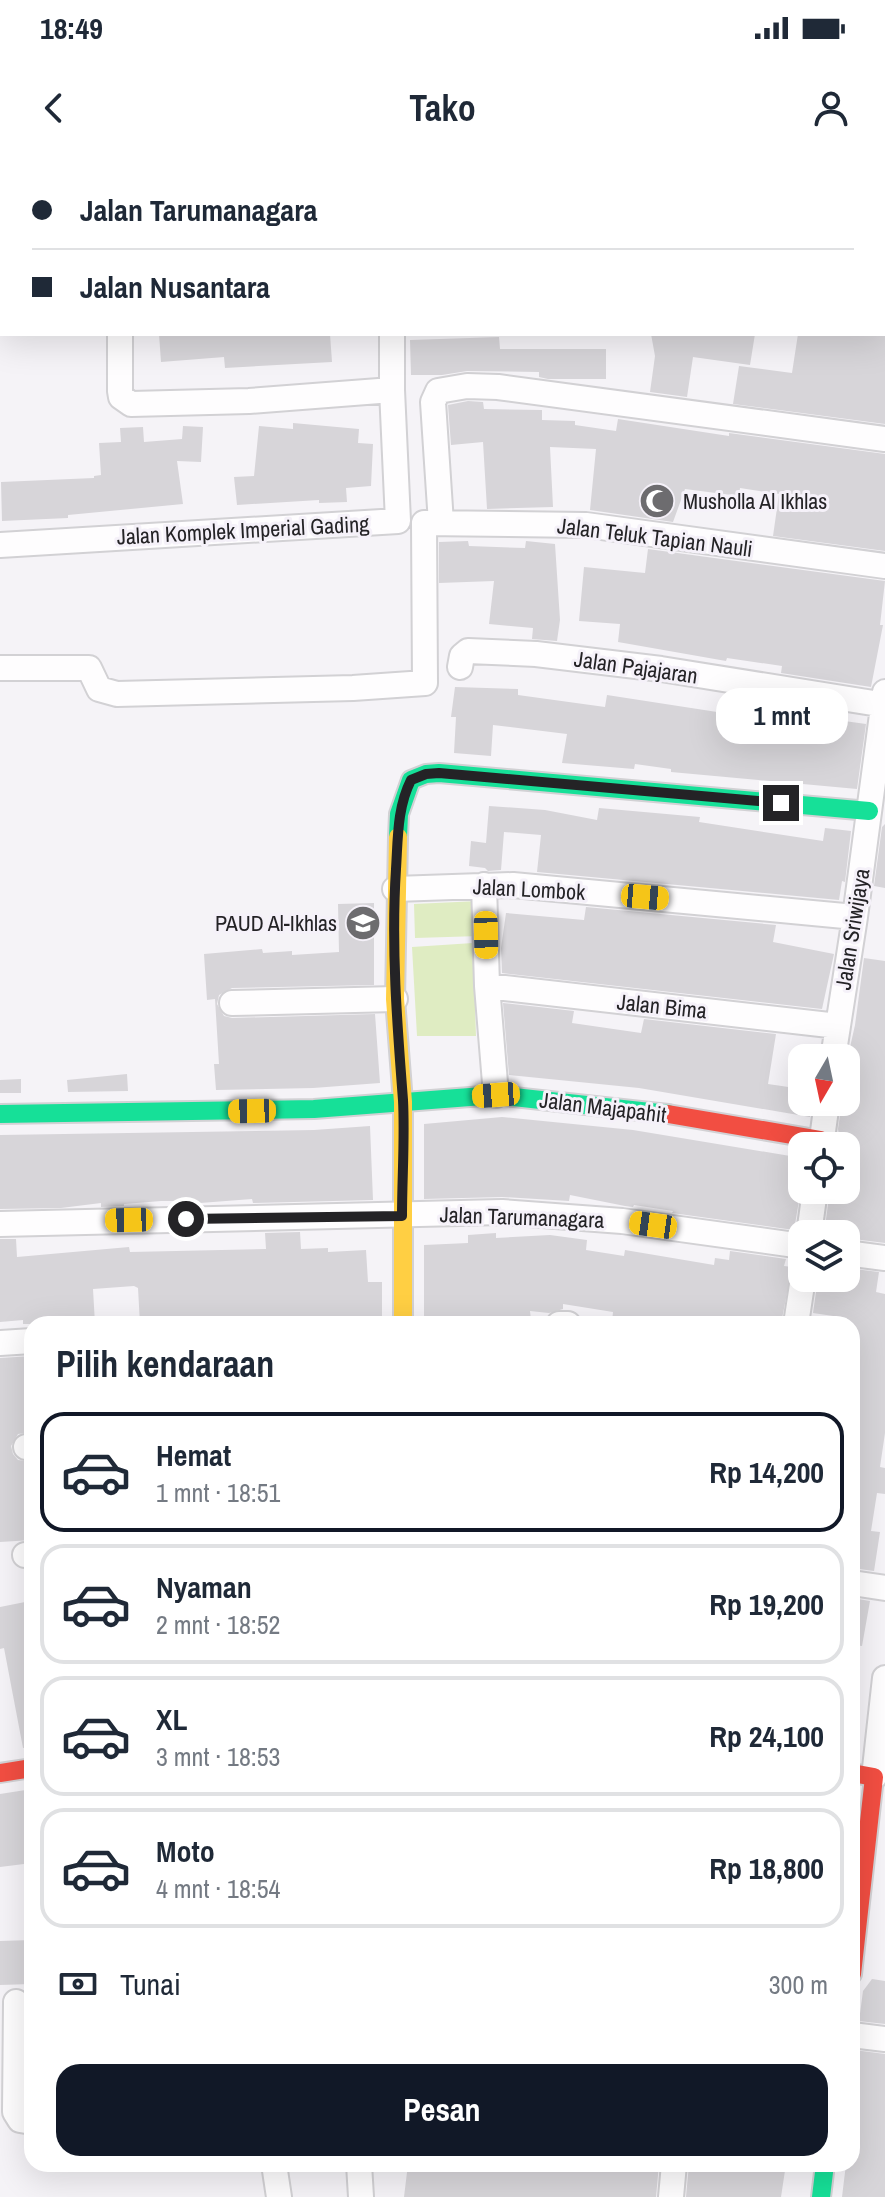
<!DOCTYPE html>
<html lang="id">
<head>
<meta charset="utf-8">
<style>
	:root { --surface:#fff; --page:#f2f2f3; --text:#1f2937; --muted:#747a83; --line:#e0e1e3; --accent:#111827 }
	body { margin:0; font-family:"Archivo Narrow",sans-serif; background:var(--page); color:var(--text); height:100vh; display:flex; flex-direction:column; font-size:30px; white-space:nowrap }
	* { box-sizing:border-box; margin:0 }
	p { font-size:26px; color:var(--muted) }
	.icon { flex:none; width:44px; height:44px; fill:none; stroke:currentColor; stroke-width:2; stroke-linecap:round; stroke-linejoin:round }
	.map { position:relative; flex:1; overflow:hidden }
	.details { position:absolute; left:24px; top:1156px; width:836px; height:856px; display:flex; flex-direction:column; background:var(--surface); border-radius:24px; box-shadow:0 8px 32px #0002 }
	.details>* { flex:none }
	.guide { position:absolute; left:0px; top:0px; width:886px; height:176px; box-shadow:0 8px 32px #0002; display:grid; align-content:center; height:176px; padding:0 32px; background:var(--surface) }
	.needle { width:52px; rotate:189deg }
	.buttons { position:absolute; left:788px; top:884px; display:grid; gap:16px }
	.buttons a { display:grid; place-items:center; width:72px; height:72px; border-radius:16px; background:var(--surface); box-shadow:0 8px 32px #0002; font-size:40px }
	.end { position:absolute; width:36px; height:36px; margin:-18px; border:10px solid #242326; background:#fff; box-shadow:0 0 0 4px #fff }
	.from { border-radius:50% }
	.bubble { position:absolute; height:56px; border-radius:24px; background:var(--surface); box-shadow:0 8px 32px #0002; font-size:26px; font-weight:700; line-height:56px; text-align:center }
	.car { position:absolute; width:24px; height:48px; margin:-24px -12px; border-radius:10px; box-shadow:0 0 6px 2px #0007; background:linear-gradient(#f5c518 24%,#345 0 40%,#f5c518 0 76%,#345 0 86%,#f5c518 0) }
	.guide b { display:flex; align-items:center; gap:28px; height:76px; font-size:30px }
	.guide b+b { border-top:2px solid var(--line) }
	.guide i { width:20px; height:20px; background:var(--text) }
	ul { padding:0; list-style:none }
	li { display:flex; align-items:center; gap:24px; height:120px; margin:0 16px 12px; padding:0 16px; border:4px solid var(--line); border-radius:24px }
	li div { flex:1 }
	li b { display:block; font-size:30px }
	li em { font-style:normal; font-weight:700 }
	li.current { border-color:var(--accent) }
	li>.icon { width:72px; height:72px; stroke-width:1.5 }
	h2 { padding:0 32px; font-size:36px; line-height:96px }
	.pay { display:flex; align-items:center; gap:20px; height:88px; padding:0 32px; font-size:30px }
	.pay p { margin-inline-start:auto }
	.primary-button { display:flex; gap:16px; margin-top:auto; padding:16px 32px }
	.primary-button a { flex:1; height:92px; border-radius:24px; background:var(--accent); color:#fff; font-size:32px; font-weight:700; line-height:92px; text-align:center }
	.status { display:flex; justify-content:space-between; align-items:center; height:56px; padding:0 40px; background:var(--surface); direction:ltr }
	.status svg { height:22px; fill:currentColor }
	header { display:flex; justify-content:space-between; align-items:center; height:104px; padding:0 32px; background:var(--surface); font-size:36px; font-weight:700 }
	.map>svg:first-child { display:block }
</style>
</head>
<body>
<div class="status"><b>18:49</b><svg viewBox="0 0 49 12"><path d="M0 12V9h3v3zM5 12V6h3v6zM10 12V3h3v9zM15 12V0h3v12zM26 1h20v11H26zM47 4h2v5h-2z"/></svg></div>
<header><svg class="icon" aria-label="back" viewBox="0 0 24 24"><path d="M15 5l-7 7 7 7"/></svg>Tako<svg class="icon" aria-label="person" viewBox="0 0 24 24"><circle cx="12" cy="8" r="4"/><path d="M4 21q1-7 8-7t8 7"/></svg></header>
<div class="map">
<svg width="885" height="2037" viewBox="0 0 885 2037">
	<rect width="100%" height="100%" fill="#f5f3f7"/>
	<path fill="#dfecc2" d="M 479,741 L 480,776 L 415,778 L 414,744 Z
		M 473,783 L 476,876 L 417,876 L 412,787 Z"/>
	<path fill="#d7d5d9" d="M 159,174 L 330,174 L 332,202 L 225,208 L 224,197 L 161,202 Z
		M 651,174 L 755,174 L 750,205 L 693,197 L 687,237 L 650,232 L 655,196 Z
		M 798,174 L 885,174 L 885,264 L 733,244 L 739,206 L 792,213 Z
		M 499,177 L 500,189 L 606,189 L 606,219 L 548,219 L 539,217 L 539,212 L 467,211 L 442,215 L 411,215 L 410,180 Z
		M 468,241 L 483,242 L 484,249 L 542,250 L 542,260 L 575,261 L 575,265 L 616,271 L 618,259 L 729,276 L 729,273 L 885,294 L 885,391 L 773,376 L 779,334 L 740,328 L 739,336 L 685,329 L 673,362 L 590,350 L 596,289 L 550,287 L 553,347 L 487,349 L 483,282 L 451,285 L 448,245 Z
		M 293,263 L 359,269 L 358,283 L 373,284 L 371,326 L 346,328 L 347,342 L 319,343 L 319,340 L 237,345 L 234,317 L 254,316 L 259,266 L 293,269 Z
		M 183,266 L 203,267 L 201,302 L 177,301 L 183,344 L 68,355 L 68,358 L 2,361 L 1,322 L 94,318 L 94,316 L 101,315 L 99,283 L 121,282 L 120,268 L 143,267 L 144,282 L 182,279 Z
		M 468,381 L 469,386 L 525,388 L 526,381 L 555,384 L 560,460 L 557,481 L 532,479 L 533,468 L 489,464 L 494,421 L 439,423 L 439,382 Z
		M 648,389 L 885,421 L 880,465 L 883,465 L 871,527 L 781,513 L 782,506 L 727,498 L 726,501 L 618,482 L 620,464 L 579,461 L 584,407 L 645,413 Z
		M 455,527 L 518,529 L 518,535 L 605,547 L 607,535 L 769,560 L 770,550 L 776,551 L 777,543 L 803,547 L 801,555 L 866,564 L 857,629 L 671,612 L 671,609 L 635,604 L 634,609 L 562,603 L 567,574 L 493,565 L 491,596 L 454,593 L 456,557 L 451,557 Z
		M 489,646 L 545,650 L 597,660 L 599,648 L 700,657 L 699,662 L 823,681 L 825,668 L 851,671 L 845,722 L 842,721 L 839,740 L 537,712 L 541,675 L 504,672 L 501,710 L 488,711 L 485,708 L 469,706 L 471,681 L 486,683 Z
		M 885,664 L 885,728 L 874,726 L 882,667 Z
		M 374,743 L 374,825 L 232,828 L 219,835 L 217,844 L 224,856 L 232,858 L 375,854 L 380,923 L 313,928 L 216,930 L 214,904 L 219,904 L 215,839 L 207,840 L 204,794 L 262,789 L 263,793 L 292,791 L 292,795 L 339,792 L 338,744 Z
		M 586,747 L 776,765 L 773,782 L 834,794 L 822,849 L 502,813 L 501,788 L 506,753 L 584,760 Z
		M 864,798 L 885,801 L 885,1083 L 846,1078 L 846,1074 L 824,1074 L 830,1030 L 846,1030 L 846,986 L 841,986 L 838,969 L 842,942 L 846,942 L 846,905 L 855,865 Z
		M 503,843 L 574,851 L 572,863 L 641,873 L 644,859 L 776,874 L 768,924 L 802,929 L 802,942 L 812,942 L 810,957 L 639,928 L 509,915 Z
		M 127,914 L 128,931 L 68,932 L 67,920 Z
		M 21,919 L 21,933 L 0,933 L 0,920 Z
		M 502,957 L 633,970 L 802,998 L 802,1023 L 794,1070 L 672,1053 L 673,1051 L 634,1045 L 633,1047 L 625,1046 L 570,1035 L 569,1041 L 502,1037 L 424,1039 L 424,964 Z
		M 370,966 L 373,1040 L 253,1043 L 252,1039 L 187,1044 L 187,1041 L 161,1041 L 124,1044 L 124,1046 L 101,1047 L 101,1043 L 61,1048 L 0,1049 L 0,975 L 314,970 Z
		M 300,1072 L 301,1089 L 328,1088 L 328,1092 L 366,1090 L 368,1122 L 382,1122 L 382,1159 L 299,1164 L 273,1164 L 273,1161 L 221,1164 L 221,1160 L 140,1164 L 138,1128 L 134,1126 L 93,1129 L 95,1164 L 23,1164 L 23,1160 L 0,1162 L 0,1079 L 16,1079 L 17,1097 L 129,1087 L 130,1092 L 266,1089 L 265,1073 Z
		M 496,1073 L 496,1078 L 550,1075 L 587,1080 L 586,1090 L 624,1096 L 625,1090 L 714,1105 L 715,1098 L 729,1100 L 730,1091 L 786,1099 L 784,1106 L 792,1107 L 781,1164 L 622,1164 L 612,1162 L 613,1152 L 563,1144 L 563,1149 L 549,1153 L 530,1151 L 531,1160 L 498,1162 L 498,1164 L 475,1164 L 475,1156 L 424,1159 L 424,1085 L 468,1083 L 468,1075 Z
		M 846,1108 L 879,1112 L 876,1132 L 885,1134 L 885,1273 L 880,1307 L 885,1308 L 885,1334 L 877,1333 L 871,1371 L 880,1372 L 874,1411 L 852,1408 L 852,1164 L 846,1164 L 847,1158 L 813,1153 L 818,1118 L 846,1118 Z
		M 32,1196 L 32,1272 L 18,1274 L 11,1286 L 13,1294 L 18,1300 L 32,1302 L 32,1380 L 0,1382 L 0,1198 Z
		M 852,1438 L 870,1441 L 862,1486 L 852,1485 Z
		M 25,1442 L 32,1477 L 32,1587 L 23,1588 L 4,1488 L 0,1489 L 0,1447 Z
		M 32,1629 L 32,1703 L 0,1707 L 0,1634 Z
		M 32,1780 L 32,1824 L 0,1825 L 0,1781 Z
		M 872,1819 L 885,1821 L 885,1864 L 859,1861 L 863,1831 Z
		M 854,1890 L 885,1894 L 885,2037 L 842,2037 L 846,2004 L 852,2004 L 852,1896 Z
		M 408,2004 L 659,2004 L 656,2037 L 404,2037 Z
		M 689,2004 L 786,2004 L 781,2037 L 686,2037 Z"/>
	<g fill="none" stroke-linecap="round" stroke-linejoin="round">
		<defs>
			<path id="street" d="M 380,0 L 380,2
				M 467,0 L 468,2
				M 600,0 L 600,2
				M 884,13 L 885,13
				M 884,53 L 885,53
				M 884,121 L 885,121
				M 120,174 L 120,231 L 121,237 L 131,244 L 249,241 L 392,230
				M 441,363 L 433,242 L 438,231 L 467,226 L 498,227 L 885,279
				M 0,385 L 398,361 L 392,230 L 392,174
				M 460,507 L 462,496 L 468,491 L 536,494 L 661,509 L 885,545
				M 0,508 L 89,508 L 99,529 L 117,534 L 353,528 L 425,523 L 424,363 L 586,365 L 885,406
				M 484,725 L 487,826 L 496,935
				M 395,729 L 513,725 L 855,757
				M 487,826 L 838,866
				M 232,843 L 395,839
				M 833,898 L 855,757 L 885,532
				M 821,986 L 827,942
				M 0,1064 L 502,1052 L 622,1061 L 802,1086
				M 809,1074 L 815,1030
				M 846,1093 L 885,1098
				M 559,1164 L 568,1164
				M 796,1164 L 803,1118
				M 0,1183 L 32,1181
				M 26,1287 L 32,1287
				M 25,1395 L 32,1395
				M 852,1423 L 885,1428
				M 874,1617 L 885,1518
				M 16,1842 L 15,1952 L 20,1960 L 32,1962
				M 852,1875 L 885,1879
				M 274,2004 L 279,2037
				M 359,2004 L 361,2037
				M 671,2037 L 674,2004"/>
			<path id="fast" d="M 398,677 L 399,654 L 411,620 L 426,614 L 439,613 L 869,651
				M 0,954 L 314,949 L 496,935 L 668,954
				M 821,2037 L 825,2004"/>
			<path id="slow" d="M 398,677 L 395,839 L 403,942 L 403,1164"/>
			<path id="jam" d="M 668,954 L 821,980
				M 0,1613 L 32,1608
				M 852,1613 L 874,1617 L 852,1814"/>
		</defs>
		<use href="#street" stroke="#d2d1d4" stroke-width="28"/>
		<use href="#fast" stroke="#d2d1d4" stroke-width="22"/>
		<use href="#slow" stroke="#d2d1d4" stroke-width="22"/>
		<use href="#jam" stroke="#d2d1d4" stroke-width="22"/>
		<use href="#street" stroke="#fefdfe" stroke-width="24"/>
		<use href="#fast" stroke="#16e098" stroke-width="18"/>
		<use href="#slow" stroke="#ffcf43" stroke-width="18"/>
		<use href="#jam" stroke="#f24e42" stroke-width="18"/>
	</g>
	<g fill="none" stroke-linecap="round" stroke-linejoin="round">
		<path stroke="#242326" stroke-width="10" d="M 186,1059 L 402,1056 C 402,1018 405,978 403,940 C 397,863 391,786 396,709 C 398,678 397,648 411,620 L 426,614 L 439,613 L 781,643"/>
	</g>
	<defs>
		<symbol id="mosque-disc" viewBox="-11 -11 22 22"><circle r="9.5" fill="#6d6c6f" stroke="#f5f1f9"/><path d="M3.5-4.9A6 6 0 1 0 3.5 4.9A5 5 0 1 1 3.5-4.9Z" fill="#fff"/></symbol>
		<symbol id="school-disc" viewBox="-11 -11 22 22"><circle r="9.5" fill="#6d6c6f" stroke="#f5f1f9"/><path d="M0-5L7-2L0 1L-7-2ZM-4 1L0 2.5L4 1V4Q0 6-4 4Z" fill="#fff"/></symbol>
	</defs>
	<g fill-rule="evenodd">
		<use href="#mosque-disc" x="637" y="321" width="40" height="40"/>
		<use href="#school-disc" x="343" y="743" width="40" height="40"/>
	</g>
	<g text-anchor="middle" stroke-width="6" stroke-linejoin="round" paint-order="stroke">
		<g font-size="22" fill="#242326" stroke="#f5f1f9" text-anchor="start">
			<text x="683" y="349">Musholla Al Ikhlas</text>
			<text x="337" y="771" text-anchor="end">PAUD Al-Ikhlas</text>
		</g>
		<g font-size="22" fill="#242326" stroke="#f5f1f9">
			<text transform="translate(243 370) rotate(-3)" y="8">Jalan Komplek Imperial Gading</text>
			<text transform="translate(655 377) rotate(7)" y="8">Jalan Teluk Tapian Nauli</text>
			<text transform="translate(636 507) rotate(8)" y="8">Jalan Pajajaran</text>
			<text transform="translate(529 729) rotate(3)" y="8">Jalan Lombok</text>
			<text transform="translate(852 769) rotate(-81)" y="8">Jalan Sriwijaya</text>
			<text transform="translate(662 846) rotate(6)" y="8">Jalan Bima</text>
			<text transform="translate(603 947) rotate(7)" y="8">Jalan Majapahit</text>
			<text transform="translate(522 1057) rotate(2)" y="8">Jalan Tarumanagara</text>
		</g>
	</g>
</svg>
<div class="buttons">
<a><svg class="needle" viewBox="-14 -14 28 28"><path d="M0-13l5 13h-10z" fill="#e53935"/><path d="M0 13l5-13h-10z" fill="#747a83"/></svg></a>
<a><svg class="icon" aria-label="locate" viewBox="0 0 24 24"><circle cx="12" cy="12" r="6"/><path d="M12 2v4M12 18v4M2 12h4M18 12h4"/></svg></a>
<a><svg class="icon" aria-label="layers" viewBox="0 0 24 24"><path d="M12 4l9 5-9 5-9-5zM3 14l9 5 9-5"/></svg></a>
</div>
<i class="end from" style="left:186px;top:1059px"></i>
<i class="end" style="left:781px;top:643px"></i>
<div class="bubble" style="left:716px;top:528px;width:132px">1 mnt</div>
<i class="car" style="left:645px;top:737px;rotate:95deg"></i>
<i class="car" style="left:486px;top:775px;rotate:179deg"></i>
<i class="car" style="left:496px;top:935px;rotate:266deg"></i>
<i class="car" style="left:252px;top:951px;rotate:269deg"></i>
<i class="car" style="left:129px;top:1060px;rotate:269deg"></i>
<i class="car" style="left:653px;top:1065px;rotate:278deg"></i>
<div class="guide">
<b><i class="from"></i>Jalan Tarumanagara</b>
<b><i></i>Jalan Nusantara</b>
</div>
<section class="details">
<h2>Pilih kendaraan</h2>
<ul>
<li class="current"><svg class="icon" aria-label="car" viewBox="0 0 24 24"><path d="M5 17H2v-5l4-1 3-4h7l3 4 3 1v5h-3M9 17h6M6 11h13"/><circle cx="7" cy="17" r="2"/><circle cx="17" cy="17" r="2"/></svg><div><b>Hemat</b><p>1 mnt · 18:51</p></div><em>Rp 14,200</em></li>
<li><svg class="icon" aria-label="car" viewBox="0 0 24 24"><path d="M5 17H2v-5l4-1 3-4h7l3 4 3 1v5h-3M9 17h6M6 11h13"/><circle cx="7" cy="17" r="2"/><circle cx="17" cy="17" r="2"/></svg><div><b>Nyaman</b><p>2 mnt · 18:52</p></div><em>Rp 19,200</em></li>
<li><svg class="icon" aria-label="car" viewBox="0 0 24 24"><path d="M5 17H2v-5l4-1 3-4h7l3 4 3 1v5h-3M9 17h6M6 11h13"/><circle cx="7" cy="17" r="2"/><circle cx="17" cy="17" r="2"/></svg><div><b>XL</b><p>3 mnt · 18:53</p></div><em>Rp 24,100</em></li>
<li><svg class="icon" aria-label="car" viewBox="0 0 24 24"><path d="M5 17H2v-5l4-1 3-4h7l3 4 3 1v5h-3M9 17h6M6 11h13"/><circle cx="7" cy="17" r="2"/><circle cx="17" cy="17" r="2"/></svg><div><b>Moto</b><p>4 mnt · 18:54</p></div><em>Rp 18,800</em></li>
</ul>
<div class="pay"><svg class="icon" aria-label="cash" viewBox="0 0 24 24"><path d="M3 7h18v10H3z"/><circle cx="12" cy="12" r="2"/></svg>Tunai<p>300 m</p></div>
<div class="primary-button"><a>Pesan</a></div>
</section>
</div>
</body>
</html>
